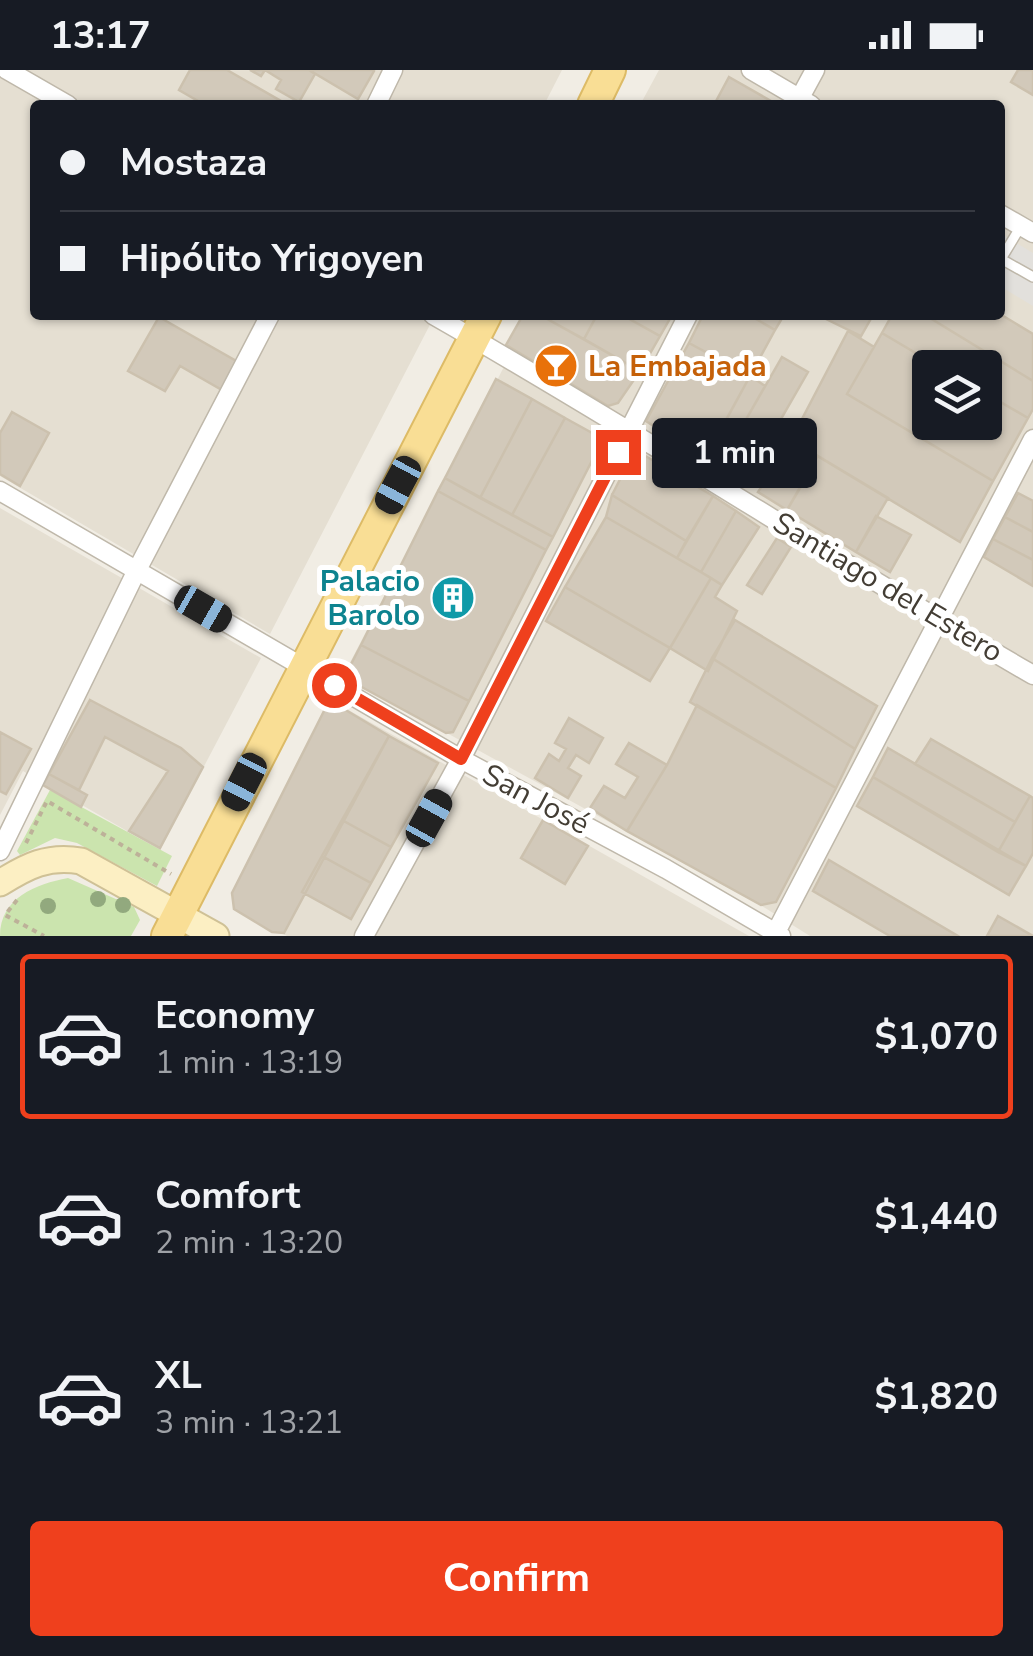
<!DOCTYPE html>
<html lang="en">
<head>
<meta charset="utf-8">
<style>
	:root { --surface:#171b24; --page:#242831; --text:#f1f3f6; --muted:#9ea1a6; --line:#363941; --accent:#ef401d }
	body { margin:0; font-family:"Nunito Sans",sans-serif; background:var(--page); color:var(--text); height:100vh; display:flex; flex-direction:column; font-size:38px; white-space:nowrap }
	* { box-sizing:border-box; margin:0 }
	p { font-size:32px; color:var(--muted) }
	.icon { flex:none; width:55px; height:55px; fill:none; stroke:currentColor; stroke-width:2; stroke-linecap:round; stroke-linejoin:round }
	.map { position:relative; height:866px; overflow:hidden }
	.details { display:flex; flex-direction:column; background:var(--surface); flex:1 }
	.details>* { flex:none }
	.guide { position:absolute; left:30px; top:30px; width:975px; height:220px; border-radius:10px; box-shadow:0 2px 8px #0004; display:grid; align-content:center; height:220px; padding:0 30px; background:var(--surface) }
	.fabs { position:absolute; left:912px; top:280px; display:grid; gap:20px }
	.fabs a { display:grid; place-items:center; width:90px; height:90px; border-radius:10px; background:var(--surface); box-shadow:0 2px 8px #0004; font-size:50px }
	.end { position:absolute; width:45px; height:45px; margin:-22px; border:12px solid #ef401d; background:#fff; box-shadow:0 0 0 5px #fff }
	.from { border-radius:50% }
	.bubble { position:absolute; height:70px; border-radius:10px; background:var(--surface); box-shadow:0 2px 8px #0004; font-size:32px; font-weight:700; line-height:70px; text-align:center }
	.car { position:absolute; width:30px; height:60px; margin:-30px -15px; border-radius:12px; box-shadow:0 0 8px 2px #0007; background:linear-gradient(#222 24%,#8ab4d8 0 40%,#222 0 76%,#8ab4d8 0 86%,#222 0) }
	.guide b { display:flex; align-items:center; gap:35px; height:95px; font-size:38px }
	.guide b+b { border-top:2px solid var(--line) }
	.guide i { width:25px; height:25px; background:var(--text) }
	ul { padding:18px 0 0; list-style:none }
	li { display:flex; align-items:center; gap:30px; height:165px; margin:0 20px 15px; padding:0 10px; border:5px solid transparent; border-radius:10px }
	li div { flex:1 }
	li b { display:block; font-size:38px }
	li em { font-style:normal; font-weight:700 }
	li.active { border-color:var(--accent) }
	li>.icon { width:90px; height:90px; stroke-width:1.5 }
	.action { display:flex; gap:20px; margin-top:auto; padding:20px 30px }
	.action a { flex:1; height:115px; border-radius:10px; background:var(--accent); color:#fff; font-size:40px; font-weight:700; line-height:115px; text-align:center }
	.status { display:flex; justify-content:space-between; align-items:center; height:70px; padding:0 50px; background:var(--surface); direction:ltr }
	.status svg { height:28px; fill:currentColor }
	.map>svg:first-child { display:block }
</style>
</head>
<body>
<div class="status"><b>13:17</b><svg viewBox="0 0 49 12"><path d="M0 12V9h3v3zM5 12V6h3v6zM10 12V3h3v9zM15 12V0h3v12zM26 1h20v11H26zM47 4h2v5h-2z"/></svg></div>
<div class="map">
<svg width="1033" height="866" viewBox="0 0 1033 866">
	<rect width="100%" height="100%" fill="#f1ede4"/>
	<path fill="#e5dfd2" fill-rule="evenodd" d="M 0,0 L 562,0 L 544,35 L 35,35 L 35,245 L 435,245 L 270,564 L 0,406 Z
		M 659,0 L 1033,0 L 1033,866 L 810,866 L 762,836 L 343,606 L 531,245 L 1000,245 L 1000,35 L 640,35 ZM 930,298 L 985,298 L 985,352 L 930,352 Z
		M 0,438 L 261,588 L 160,780 L 23,701 L 0,745 Z
		M 329,629 L 749,866 L 287,866 L 234,837 L 234,824 Z"/>
	<path fill="#cbe4ae" d="M 50,720 L 172,786 L 157,816 L 77,773 L 55,768 L 20,785 L 17,781 Z
		M 68,808 L 134,837 L 140,850 L 131,866 L 0,866 C 0,828 36,814 68,808 Z"/>
	<path fill="#e2e0dc" d="M 1000,163 L 1033,183 L 1033,236 L 1003,218 L 1000,221 Z"/>
	<path fill="#d2c9ba" stroke="#ccc1ae" stroke-width="2.5" d="M 190,0 L 227,0 L 288,35 L 205,35 L 179,20 Z
		M 250,0 L 309,0 L 315,4 L 299,32 L 276,19 L 281,10 L 265,0 L 261,6 Z
		M 309,0 L 373,0 L 374,1 L 358,29 Z
		M 1018,0 L 1033,0 L 1033,25 L 1011,12 Z
		M 729,7 L 778,35 L 714,35 Z
		M 1000,244 L 1033,264 L 1033,311 L 925,245 Z
		M 523,245 L 540,245 L 640,301 L 618,333 L 608,336 L 506,275 Z
		M 540,245 L 597,245 L 584,269 Z
		M 597,245 L 622,245 L 660,266 L 640,301 L 584,269 Z
		M 622,245 L 672,245 L 660,266 Z
		M 703,245 L 749,245 L 775,260 L 750,306 L 689,273 Z
		M 749,245 L 784,245 L 775,260 Z
		M 828,245 L 873,245 L 861,266 L 826,249 Z
		M 892,245 L 925,245 L 1033,311 L 1033,339 L 1028,348 L 985,323 L 985,298 L 941,298 L 882,263 Z
		M 159,247 L 238,292 L 222,320 L 180,296 L 165,321 L 128,301 Z
		M 848,261 L 874,277 L 847,324 L 993,411 L 960,472 L 791,370 Z
		M 882,263 L 941,298 L 930,298 L 930,352 L 985,352 L 985,323 L 1028,348 L 993,411 L 847,324 Z
		M 689,273 L 750,306 L 705,389 L 646,351 Z
		M 782,287 L 808,302 L 762,382 L 736,367 Z
		M 750,306 L 765,316 L 736,367 L 721,359 Z
		M 496,309 L 532,329 L 480,428 L 445,408 Z
		M 532,329 L 565,348 L 512,445 L 480,428 Z
		M 12,342 L 49,363 L 20,416 L 0,404 L 0,363 Z
		M 565,348 L 603,369 L 553,467 L 512,445 Z
		M 721,359 L 805,410 L 787,440 L 758,422 L 764,413 L 709,381 Z
		M 642,384 L 713,426 L 686,471 L 612,425 L 632,386 Z
		M 818,386 L 888,428 L 856,482 L 787,440 Z
		M 445,408 L 553,467 L 546,480 L 438,421 Z
		M 438,421 L 546,480 L 469,631 L 361,575 Z
		M 1018,423 L 1033,431 L 1033,462 L 1005,447 Z
		M 612,425 L 686,471 L 677,488 L 606,447 Z
		M 713,426 L 736,441 L 701,502 L 677,488 Z
		M 736,441 L 759,457 L 722,515 L 701,502 Z
		M 876,446 L 911,465 L 890,502 L 856,482 Z
		M 606,447 L 711,508 L 670,578 L 565,517 Z
		M 1005,447 L 1033,462 L 1033,490 L 993,469 Z
		M 777,468 L 791,477 L 762,524 L 747,515 Z
		M 993,469 L 1033,490 L 1033,516 L 984,487 Z
		M 711,508 L 722,515 L 715,527 L 737,541 L 708,601 L 670,578 Z
		M 565,517 L 670,578 L 650,611 L 546,551 Z
		M 735,550 L 877,636 L 855,679 L 712,588 Z
		M 361,575 L 469,631 L 453,662 L 446,663 L 347,609 L 346,604 Z
		M 712,588 L 855,679 L 836,718 L 690,632 Z
		M 90,630 L 181,678 L 203,697 L 160,778 L 129,761 L 168,701 L 105,667 L 79,720 L 49,704 Z
		M 697,635 L 836,718 L 776,832 L 761,835 L 627,761 L 667,695 Z
		M 339,636 L 389,666 L 284,863 L 272,862 L 234,839 L 232,823 L 325,639 Z
		M 569,648 L 603,668 L 589,693 L 576,685 L 568,698 L 581,706 L 568,728 L 535,708 L 549,684 L 559,691 L 566,679 L 555,673 Z
		M 0,662 L 31,679 L 6,724 L 0,721 Z
		M 389,666 L 438,693 L 391,777 L 342,750 Z
		M 931,669 L 1030,726 L 1015,752 L 915,694 Z
		M 629,673 L 667,695 L 627,761 L 590,738 L 604,716 L 625,728 L 638,707 L 616,694 Z
		M 888,678 L 1015,752 L 998,782 L 873,707 Z
		M 49,704 L 87,725 L 81,737 L 43,715 Z
		M 873,707 L 1026,796 L 1009,825 L 857,736 Z
		M 1030,726 L 1033,728 L 1033,783 L 1026,796 L 998,782 Z
		M 342,750 L 391,777 L 371,813 L 322,786 Z
		M 543,750 L 588,776 L 565,814 L 521,788 Z
		M 322,786 L 371,813 L 351,849 L 302,822 Z
		M 829,790 L 958,866 L 890,866 L 813,821 Z
		M 998,846 L 1033,866 L 987,866 Z"/>
	<g fill="none" stroke-linecap="round" stroke-linejoin="round">
		<defs>
			<path id="lane" d="M 1021,156 L 1001,189 L 1033,207"/>
			<path id="street" d="M 7,0 L 68,35
				M 751,0 L 811,35
				M 376,35 L 393,0
				M 796,35 L 815,0
				M 1000,144 L 1033,163
				M 433,245 C 636,361 831,488 1033,605
				M 0,421 L 461,689 L 666,799 L 781,866
				M 0,781 L 137,500 L 270,245
				M 364,866 L 461,689 L 688,245
				M 774,866 L 1033,369"/>
			<path id="secondary" d="M 0,813 C 27,796 48,785 81,791 L 216,866"/>
			<path id="primary" d="M 593,35 L 610,0
				M 167,866 L 486,245"/>
		</defs>
		<use href="#lane" stroke="#bfb8aa" stroke-width="12"/>
		<use href="#street" stroke="#bfb8aa" stroke-width="21"/>
		<use href="#secondary" stroke="#cfc196" stroke-width="29"/>
		<use href="#primary" stroke="#db6" stroke-width="34"/>
		<path stroke="#bdb199" stroke-width="4" stroke-dasharray="5 5" stroke-linecap="butt" d="M 26,773 L 47,731 L 171,804
			M 17,830 L 5,845 L 44,866"/>
		<use href="#lane" stroke="#fff" stroke-width="9"/>
		<use href="#street" stroke="#fff" stroke-width="18"/>
		<use href="#secondary" stroke="#fcefc3" stroke-width="25"/>
		<use href="#primary" stroke="#f9de95" stroke-width="30"/>
	</g>
	<g fill="#92a97e">
		<circle cx="98" cy="829" r="8"/>
		<circle cx="123" cy="835" r="8"/>
		<circle cx="48" cy="836" r="8"/>
	</g>
	<g fill="none" stroke-linecap="round" stroke-linejoin="round">
		<path stroke="#ef401d" stroke-width="12" d="M 334,615 L 461,689 L 618,382"/>
	</g>
	<defs>
		<symbol id="bar-disc" viewBox="-11 -11 22 22"><circle r="9.5" fill="#e8710a" stroke="#fff"/><path d="M-6-5H6L.8 .8V4.5H3.5V6h-7V4.5H-.8V.8Z" fill="#fff"/></symbol>
		<symbol id="building-disc" viewBox="-11 -11 22 22"><circle r="9.5" fill="#0f9aa8" stroke="#fff"/><path d="M-4-6H4V6H1V3H-1V6H-4ZM-2.5-4.3h1.7v1.8h-1.7ZM.8-4.3h1.7v1.8H.8ZM-2.5-1h1.7V.8h-1.7ZM.8-1h1.7V.8H.8Z" fill="#fff"/></symbol>
	</defs>
	<g fill-rule="evenodd">
		<use href="#bar-disc" x="531" y="271" width="50" height="50"/>
		<use href="#building-disc" x="428" y="503" width="50" height="50"/>
	</g>
	<g text-anchor="middle" stroke-width="10" stroke-linejoin="round" paint-order="stroke">
		<g font-size="30" font-weight="bold" fill="#c56008" stroke="#fff" text-anchor="start">
			<text x="588" y="306">La Embajada</text>
		</g>
		<g font-size="30" font-weight="bold" fill="#0d838f" stroke="#fff" text-anchor="end">
			<text x="420" y="521">Palacio<tspan x="420" dy="34">Barolo</tspan></text>
		</g>
		<g font-size="30" fill="#433d34" stroke="#fff">
			<text transform="translate(888 517) rotate(31)" y="10">Santiago del Estero</text>
			<text transform="translate(536 729) rotate(28)" y="10">San José</text>
		</g>
	</g>
</svg>
<div class="fabs">
<a><svg class="icon" aria-label="layers" viewBox="0 0 24 24"><path d="M12 4l9 5-9 5-9-5zM3 14l9 5 9-5"/></svg></a>
</div>
<i class="end from" style="left:334px;top:615px"></i>
<i class="end" style="left:618px;top:382px"></i>
<div class="bubble" style="left:652px;top:348px;width:165px">1 min</div>
<i class="car" style="left:398px;top:415px;rotate:208deg"></i>
<i class="car" style="left:203px;top:539px;rotate:120deg"></i>
<i class="car" style="left:244px;top:712px;rotate:207deg"></i>
<i class="car" style="left:429px;top:748px;rotate:29deg"></i>
<div class="guide">
<b><i class="from"></i>Mostaza</b>
<b><i></i>Hipólito Yrigoyen</b>
</div>
</div>
<section class="details">
<ul>
<li class="active"><svg class="icon" aria-label="car" viewBox="0 0 24 24"><path d="M5 17H2v-5l4-1 3-4h7l3 4 3 1v5h-3M9 17h6M6 11h13"/><circle cx="7" cy="17" r="2"/><circle cx="17" cy="17" r="2"/></svg><div><b>Economy</b><p>1 min · 13:19</p></div><em>$1,070</em></li>
<li><svg class="icon" aria-label="car" viewBox="0 0 24 24"><path d="M5 17H2v-5l4-1 3-4h7l3 4 3 1v5h-3M9 17h6M6 11h13"/><circle cx="7" cy="17" r="2"/><circle cx="17" cy="17" r="2"/></svg><div><b>Comfort</b><p>2 min · 13:20</p></div><em>$1,440</em></li>
<li><svg class="icon" aria-label="car" viewBox="0 0 24 24"><path d="M5 17H2v-5l4-1 3-4h7l3 4 3 1v5h-3M9 17h6M6 11h13"/><circle cx="7" cy="17" r="2"/><circle cx="17" cy="17" r="2"/></svg><div><b>XL</b><p>3 min · 13:21</p></div><em>$1,820</em></li>
</ul>
<div class="action"><a>Confirm</a></div>
</section>
</body>
</html>
